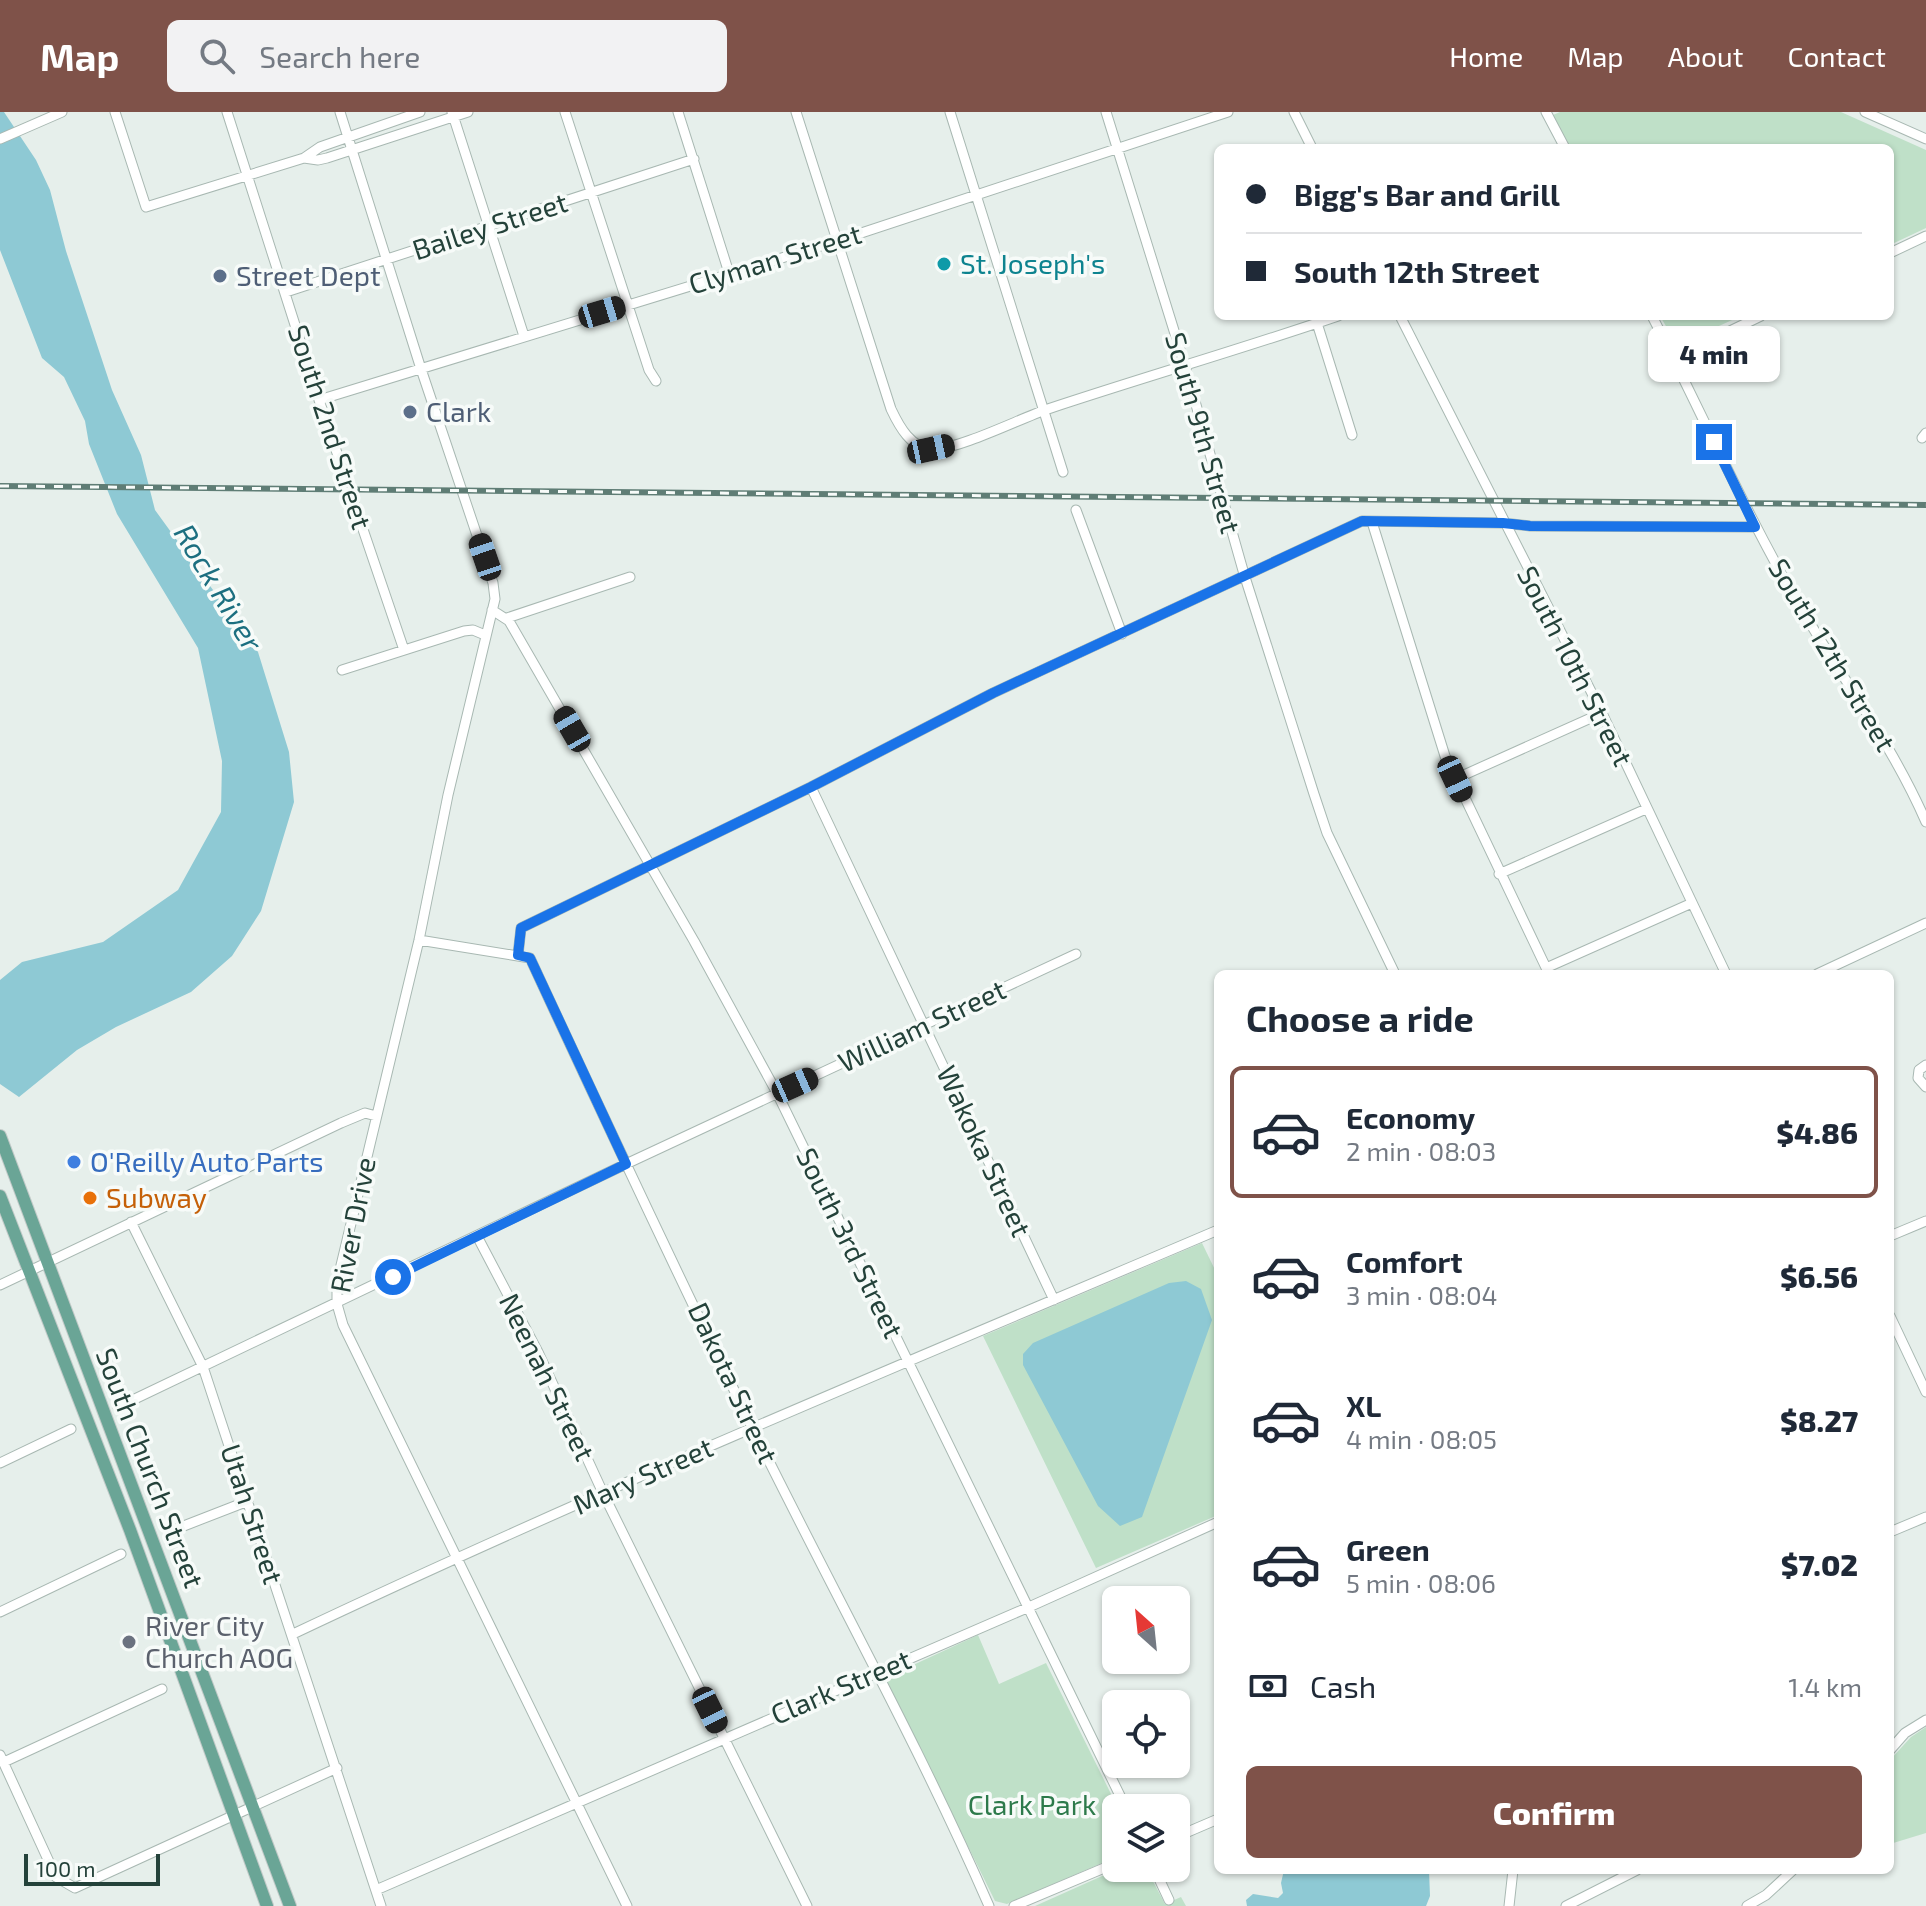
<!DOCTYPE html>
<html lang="en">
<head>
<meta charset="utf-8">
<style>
	:root { --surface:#fff; --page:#f2f2f3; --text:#1f2937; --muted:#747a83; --line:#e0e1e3; --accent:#7f5249 }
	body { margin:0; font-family:"Exo 2",sans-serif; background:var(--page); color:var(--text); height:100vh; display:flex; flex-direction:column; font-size:30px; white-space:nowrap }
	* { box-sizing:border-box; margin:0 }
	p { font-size:26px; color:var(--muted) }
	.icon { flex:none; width:44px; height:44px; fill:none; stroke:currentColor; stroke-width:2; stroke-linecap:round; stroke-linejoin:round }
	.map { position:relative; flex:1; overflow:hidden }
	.sheet { position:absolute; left:1214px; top:858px; width:680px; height:904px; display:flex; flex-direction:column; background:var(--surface); border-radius:12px; box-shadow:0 2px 6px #0004 }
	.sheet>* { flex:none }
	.hud { position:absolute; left:1214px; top:32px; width:680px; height:176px; border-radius:12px; box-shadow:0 2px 6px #0004; display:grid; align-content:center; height:176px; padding:0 32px; background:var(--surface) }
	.needle { width:52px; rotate:333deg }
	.fabs { position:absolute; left:1102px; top:1474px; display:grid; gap:16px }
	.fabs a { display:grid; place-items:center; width:88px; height:88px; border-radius:12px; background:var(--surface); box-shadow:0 2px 6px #0004; font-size:40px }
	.scale { position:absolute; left:24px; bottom:20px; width:136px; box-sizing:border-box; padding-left:8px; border:4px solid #24423a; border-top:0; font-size:22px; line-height:28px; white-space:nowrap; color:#24423a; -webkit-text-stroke:6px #f7fbf9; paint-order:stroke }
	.end { position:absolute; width:36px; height:36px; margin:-18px; border:10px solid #1a73e8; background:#fff; box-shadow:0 0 0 4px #fff }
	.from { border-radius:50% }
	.bubble { position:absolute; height:56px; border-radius:12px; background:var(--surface); box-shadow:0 2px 6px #0004; font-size:26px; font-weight:800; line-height:56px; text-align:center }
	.car { position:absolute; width:24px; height:48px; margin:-24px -12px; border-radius:10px; box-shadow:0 0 6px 2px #0007; background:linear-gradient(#222 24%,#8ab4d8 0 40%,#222 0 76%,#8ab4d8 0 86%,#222 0) }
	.hud b { display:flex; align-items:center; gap:28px; height:76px; font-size:30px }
	.hud b+b { border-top:2px solid var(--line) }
	.hud i { width:20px; height:20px; background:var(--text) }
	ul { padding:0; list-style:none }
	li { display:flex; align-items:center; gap:24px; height:132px; margin:0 16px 12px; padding:0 16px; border:4px solid transparent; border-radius:12px }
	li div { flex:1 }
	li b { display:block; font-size:30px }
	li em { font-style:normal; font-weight:800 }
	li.on { border-color:var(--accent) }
	li>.icon { width:72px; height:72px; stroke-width:1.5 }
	h2 { padding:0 32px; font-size:36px; line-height:96px }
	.pay { display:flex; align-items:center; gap:20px; height:88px; padding:0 32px; font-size:30px }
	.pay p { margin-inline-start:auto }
	.cta { display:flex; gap:16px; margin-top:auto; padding:16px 32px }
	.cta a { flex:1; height:92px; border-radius:12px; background:var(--accent); color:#fff; font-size:32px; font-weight:800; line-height:92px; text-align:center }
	header { display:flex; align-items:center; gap:48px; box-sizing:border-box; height:112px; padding:0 40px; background:var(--accent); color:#fff }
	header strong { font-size:38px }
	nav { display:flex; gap:44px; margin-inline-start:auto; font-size:28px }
	.search { width:560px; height:72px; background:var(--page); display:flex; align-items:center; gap:20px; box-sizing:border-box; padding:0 28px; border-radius:12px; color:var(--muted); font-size:30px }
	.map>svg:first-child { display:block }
</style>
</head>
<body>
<header>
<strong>Map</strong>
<div class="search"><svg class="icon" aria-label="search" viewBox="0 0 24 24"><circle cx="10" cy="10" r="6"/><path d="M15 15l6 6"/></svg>Search here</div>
<nav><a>Home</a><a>Map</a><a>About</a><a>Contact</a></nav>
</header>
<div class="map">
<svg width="1926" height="1794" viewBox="0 0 1926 1794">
	<rect width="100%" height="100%" fill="#e6efeb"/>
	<path fill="#bfe0c8" d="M 1560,0 L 1841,0 L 1926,38 L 1926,116 L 1890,133 L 1890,36 L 1570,36 L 1553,3 Z
		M 1660,204 L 1741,204 L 1677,233 Z
		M 1202,1131 L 1218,1164 L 1218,1403 L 1096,1456 L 983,1224 Z
		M 978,1523 L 999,1572 L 1046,1551 L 1118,1696 L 1116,1745 L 1007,1792 L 995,1789 L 885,1566 Z
		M 1926,1615 L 1926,1721 L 1890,1732 L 1890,1648 L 1911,1625 Z
		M 1120,1756 L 1146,1756 L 1165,1792 L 1181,1785 L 1186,1794 L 1035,1794 Z"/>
	<path fill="#8ec9d4" d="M 0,0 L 4,0 L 36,48 L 50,78 L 66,139 L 112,278 L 141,343 L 155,398 L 258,540 L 289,640 L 294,690 L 261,799 L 232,844 L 191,880 L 116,915 L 77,938 L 19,985 L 0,972 L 0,868 L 22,850 L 103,830 L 178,778 L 221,700 L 222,649 L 198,536 L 117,402 L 89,332 L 85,309 L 64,265 L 42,246 L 0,138 Z
		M 1186,1169 L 1201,1177 L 1212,1208 L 1142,1405 L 1120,1414 L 1098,1394 L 1023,1253 L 1023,1242 L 1033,1231 L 1169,1171 Z
		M 1284,1758 L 1429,1758 L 1430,1784 L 1426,1794 L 1247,1794 L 1246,1788 L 1253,1782 L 1278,1786 L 1283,1781 L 1281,1771 Z"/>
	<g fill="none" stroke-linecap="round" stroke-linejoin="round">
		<defs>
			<path id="minor" d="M 115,0 L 146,95 L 304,46 L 320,35 L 420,0
				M 227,0 L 319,288 L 404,538
				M 340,0 L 421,257 L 493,471 L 495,487 L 448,683 L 419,828 L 337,1170 L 337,1192 L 343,1213 L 627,1794
				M 452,0 L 524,224
				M 565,0 L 649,258 L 656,269
				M 678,0 L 729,161
				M 796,0 L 891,297 C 899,314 911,337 933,337 C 960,337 1019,307 1048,297 C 1144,265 1242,237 1338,204
				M 950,0 L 1063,360
				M 1106,0 L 1185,254 L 1244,462 L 1314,682 L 1327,721 L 1395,862
				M 1294,0 L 1312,36
				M 1546,0 L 1565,36
				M 1865,0 L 1926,27
				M 0,27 L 62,0
				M 304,46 L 318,48 L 327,46 L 468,0
				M 1890,141 L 1926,124
				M 286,180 L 694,47
				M 1400,204 L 1602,601 L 1726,862
				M 1652,204 C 1702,301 1745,401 1801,496 C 1843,568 1892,632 1926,710
				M 1317,211 L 1352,323
				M 1674,246 L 1761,204
				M 319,288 L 837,129 L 1228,0
				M 1922,326 L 1926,321
				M 1076,398 L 1122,522
				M 1372,410 L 1445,644 L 1549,862
				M 492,498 L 509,509 L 694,829 L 777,981 L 1126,1696
				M 507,506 L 630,465
				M 342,558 L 464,519 L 473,518 L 485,523
				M 1455,667 L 1602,601
				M 811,675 L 1054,1188
				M 1499,762 L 1646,697
				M 419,828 L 530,846 C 603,1004 677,1161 753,1317 C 831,1476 918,1631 989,1794
				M 518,843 L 521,816 L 811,675 L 993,581 L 1362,409 L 1503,411 L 1530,414 L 1755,415
				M 1546,856 L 1692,791
				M 1817,862 L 1926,811
				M 1926,953 L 1919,958 L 1918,966 L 1926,975
				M 131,1110 L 203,1255 L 381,1794
				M 477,1124 L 538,1240 L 603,1381 L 807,1794
				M 1890,1124 L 1926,1109
				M 0,1173 L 341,1011 L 365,1001 L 376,1004
				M 1890,1204 L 1926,1280
				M 118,1295 L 626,1052 L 1076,842
				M 0,1351 L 71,1317
				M 176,1417 L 248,1389
				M 1890,1420 L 1926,1405
				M 0,1500 L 121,1442
				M 293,1522 C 597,1378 908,1250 1218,1118
				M 1890,1638 L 1905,1621 L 1926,1608
				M 0,1643 L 56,1765 L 75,1776 L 337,1656
				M 4,1650 L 162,1577
				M 1176,1725 L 1218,1707
				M 1154,1756 L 1169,1788
				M 376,1778 L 1029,1495 L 1218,1410
				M 1014,1794 L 1116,1751
				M 1509,1794 L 1513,1758
				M 1566,1794 L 1637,1758
				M 1747,1794 L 1766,1783 L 1793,1758"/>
			<path id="major" d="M 0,1024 L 290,1794
				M 0,1084 L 130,1418 L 267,1794"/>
		</defs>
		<use href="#minor" stroke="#a8b8b2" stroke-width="11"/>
		<use href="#major" stroke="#c2cac8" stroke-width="14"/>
		<use href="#minor" stroke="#fff" stroke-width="9"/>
		<use href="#major" stroke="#6aa596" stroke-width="12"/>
		<defs>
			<path id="rail" d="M 0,374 L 1926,393"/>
		</defs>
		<use href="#rail" stroke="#5f7d75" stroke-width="6"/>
		<use href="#rail" stroke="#f7fbf9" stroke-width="3" stroke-dasharray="9" stroke-linecap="butt"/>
	</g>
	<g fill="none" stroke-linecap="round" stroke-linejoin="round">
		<path stroke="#1a73e8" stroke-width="10" d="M 393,1165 L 626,1052 L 530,846 L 518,843 L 521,816 L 811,675 L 993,581 L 1362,409 L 1503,411 L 1530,414 L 1755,415 L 1714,330"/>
	</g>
	<circle fill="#0f9aa8" stroke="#f7fbf9" stroke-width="3" cx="944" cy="152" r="8"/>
	<g fill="#5c6f8a" stroke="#f7fbf9" stroke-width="3">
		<circle cx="220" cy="164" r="8"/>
		<circle cx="410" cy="300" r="8"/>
	</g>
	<circle fill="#3f7fe0" stroke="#f7fbf9" stroke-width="3" cx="74" cy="1050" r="8"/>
	<circle fill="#e8710a" stroke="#f7fbf9" stroke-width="3" cx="90" cy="1086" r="8"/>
	<circle fill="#6b7280" stroke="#f7fbf9" stroke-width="3" cx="129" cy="1530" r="8"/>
	<g text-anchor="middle" stroke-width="7" stroke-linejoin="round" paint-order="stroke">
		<g font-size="28" fill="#24423a" stroke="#f7fbf9">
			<text transform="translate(490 114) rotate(-18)" y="10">Bailey Street</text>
			<text transform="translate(775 147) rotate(-17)" y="10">Clyman Street</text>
			<text transform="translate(330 315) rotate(72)" y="10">South 2nd Street</text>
			<text transform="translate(1203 321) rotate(74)" y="10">South 9th Street</text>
			<text transform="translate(1832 543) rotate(59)" y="10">South 12th Street</text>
			<text transform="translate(1575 554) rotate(63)" y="10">South 10th Street</text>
			<text transform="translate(922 914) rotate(-25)" y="10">William Street</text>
			<text transform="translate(984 1039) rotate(65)" y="10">Wakoka Street</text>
			<text transform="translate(353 1113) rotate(-79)" y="10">River Drive</text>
			<text transform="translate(850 1131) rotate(64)" y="10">South 3rd Street</text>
			<text transform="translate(547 1265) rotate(64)" y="10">Neenah Street</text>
			<text transform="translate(733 1271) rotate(65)" y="10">Dakota Street</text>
			<text transform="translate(150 1356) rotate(69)" y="10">South Church Street</text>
			<text transform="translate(643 1364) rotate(-24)" y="10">Mary Street</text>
			<text transform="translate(252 1402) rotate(72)" y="10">Utah Street</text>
			<text transform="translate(841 1575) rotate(-23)" y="10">Clark Street</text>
		</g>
		<g font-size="28" fill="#0d838f" stroke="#f7fbf9" text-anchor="start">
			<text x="960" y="162">St. Joseph's</text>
		</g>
		<g font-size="28" fill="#4e5e75" stroke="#f7fbf9" text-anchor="start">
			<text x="236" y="174">Street Dept</text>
			<text x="426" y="310">Clark</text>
		</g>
		<g font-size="28" fill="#366cbe" stroke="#f7fbf9" text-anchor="start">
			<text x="90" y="1060">O'Reilly Auto Parts</text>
		</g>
		<g font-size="28" fill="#c56008" stroke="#f7fbf9" text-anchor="start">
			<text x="106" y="1096">Subway</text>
		</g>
		<g font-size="28" fill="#5b616d" stroke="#f7fbf9" text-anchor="start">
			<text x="145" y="1524">River City<tspan x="145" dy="32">Church AOG</tspan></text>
		</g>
		<g font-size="28" fill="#2d7a4b" stroke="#f7fbf9">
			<text x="1032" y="1703">Clark Park</text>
		</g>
		<g font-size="30" font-style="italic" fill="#1c6f80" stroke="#f7fbf9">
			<text transform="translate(218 476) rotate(59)" y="10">Rock River</text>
		</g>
	</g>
</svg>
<div class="fabs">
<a><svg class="needle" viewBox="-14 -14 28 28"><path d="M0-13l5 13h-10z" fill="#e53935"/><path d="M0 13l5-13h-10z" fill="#747a83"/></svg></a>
<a><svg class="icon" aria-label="locate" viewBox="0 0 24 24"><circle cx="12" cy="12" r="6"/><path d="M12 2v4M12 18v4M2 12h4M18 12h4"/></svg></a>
<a><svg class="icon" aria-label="layers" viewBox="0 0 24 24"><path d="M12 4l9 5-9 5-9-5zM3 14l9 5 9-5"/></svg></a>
</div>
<div class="scale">100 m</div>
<i class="end from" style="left:393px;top:1165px"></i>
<i class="end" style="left:1714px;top:330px"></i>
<div class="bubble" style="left:1648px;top:214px;width:132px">4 min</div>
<i class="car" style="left:602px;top:200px;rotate:73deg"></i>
<i class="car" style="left:931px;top:337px;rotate:78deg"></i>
<i class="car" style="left:485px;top:445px;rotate:341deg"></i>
<i class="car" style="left:572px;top:617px;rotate:330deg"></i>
<i class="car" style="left:1455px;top:667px;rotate:155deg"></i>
<i class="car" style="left:795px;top:973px;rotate:66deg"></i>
<i class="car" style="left:710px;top:1598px;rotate:154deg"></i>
<div class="hud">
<b><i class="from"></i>Bigg's Bar and Grill</b>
<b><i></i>South 12th Street</b>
</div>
<section class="sheet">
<h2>Choose a ride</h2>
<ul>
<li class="on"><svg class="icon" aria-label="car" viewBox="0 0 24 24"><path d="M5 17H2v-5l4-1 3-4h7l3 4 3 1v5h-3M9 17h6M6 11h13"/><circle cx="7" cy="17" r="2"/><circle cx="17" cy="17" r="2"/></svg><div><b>Economy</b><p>2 min · 08:03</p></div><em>$4.86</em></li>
<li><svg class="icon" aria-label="car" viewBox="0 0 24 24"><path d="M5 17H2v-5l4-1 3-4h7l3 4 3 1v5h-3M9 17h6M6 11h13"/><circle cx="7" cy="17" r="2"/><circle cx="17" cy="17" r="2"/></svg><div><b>Comfort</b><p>3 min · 08:04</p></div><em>$6.56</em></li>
<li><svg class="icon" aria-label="car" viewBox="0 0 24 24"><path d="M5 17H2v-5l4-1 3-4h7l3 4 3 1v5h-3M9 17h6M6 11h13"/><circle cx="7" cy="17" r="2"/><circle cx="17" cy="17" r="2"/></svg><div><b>XL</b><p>4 min · 08:05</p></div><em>$8.27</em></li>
<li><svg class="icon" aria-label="car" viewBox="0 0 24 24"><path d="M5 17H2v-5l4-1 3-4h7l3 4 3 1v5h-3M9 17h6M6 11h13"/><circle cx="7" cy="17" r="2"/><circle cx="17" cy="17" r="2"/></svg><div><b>Green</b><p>5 min · 08:06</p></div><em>$7.02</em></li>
</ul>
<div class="pay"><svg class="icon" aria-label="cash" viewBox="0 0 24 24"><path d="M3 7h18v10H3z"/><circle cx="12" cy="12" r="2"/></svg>Cash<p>1.4 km</p></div>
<div class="cta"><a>Confirm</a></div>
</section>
</div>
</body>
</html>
